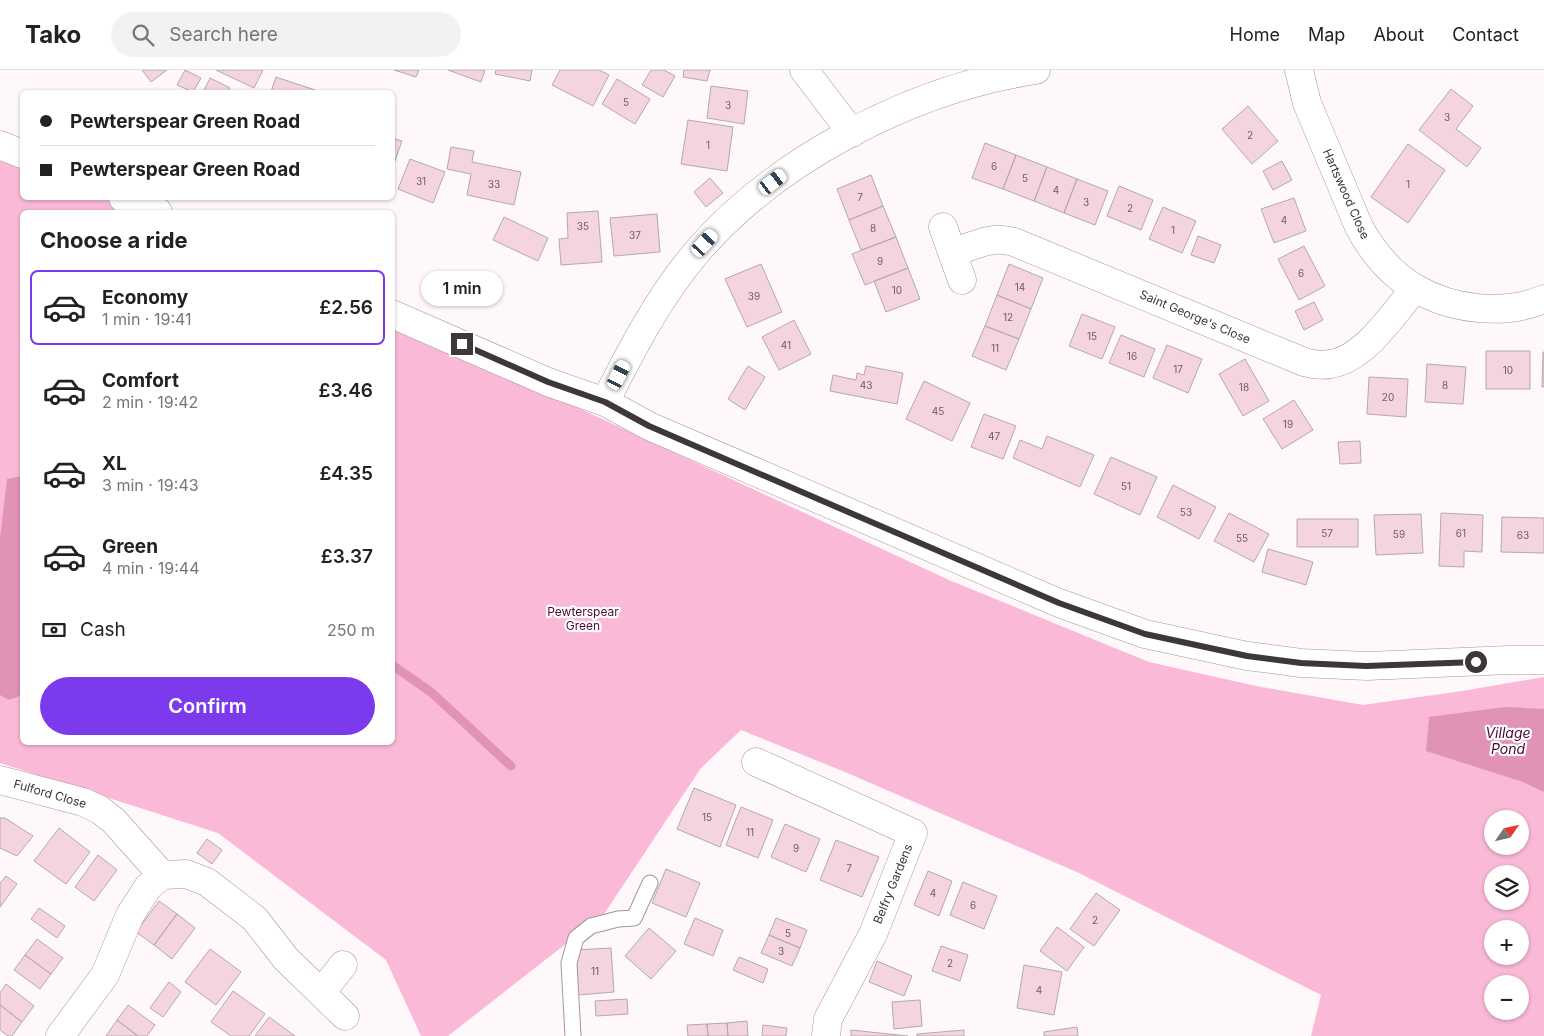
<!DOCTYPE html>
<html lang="en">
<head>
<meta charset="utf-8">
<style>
	:root { --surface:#fff; --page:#f2f2f2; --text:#222; --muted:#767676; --line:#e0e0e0; --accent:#7c3aed }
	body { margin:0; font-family:Inter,sans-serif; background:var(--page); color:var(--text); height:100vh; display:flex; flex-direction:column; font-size:19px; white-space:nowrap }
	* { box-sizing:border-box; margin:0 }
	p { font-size:16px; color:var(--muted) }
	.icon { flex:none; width:28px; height:28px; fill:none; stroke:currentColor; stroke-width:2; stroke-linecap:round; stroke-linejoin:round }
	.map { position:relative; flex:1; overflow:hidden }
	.panel { position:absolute; left:20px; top:140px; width:375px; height:535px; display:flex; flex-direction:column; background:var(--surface); border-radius:8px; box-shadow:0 1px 4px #0004 }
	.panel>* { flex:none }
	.hud { position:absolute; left:20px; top:20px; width:375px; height:110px; border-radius:8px; box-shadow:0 1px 4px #0004; display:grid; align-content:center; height:110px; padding:0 20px; background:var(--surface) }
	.needle { width:32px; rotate:56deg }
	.fabs { position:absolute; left:1484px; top:740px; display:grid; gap:10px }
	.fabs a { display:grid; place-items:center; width:45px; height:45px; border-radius:50%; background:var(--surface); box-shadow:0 1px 4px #0004; font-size:25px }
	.end { position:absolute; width:22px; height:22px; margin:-11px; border:6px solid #3d373a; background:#fff; box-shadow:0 0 0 2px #fff }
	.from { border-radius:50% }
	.bubble { position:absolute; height:35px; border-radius:18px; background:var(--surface); box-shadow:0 1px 4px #0004; font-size:16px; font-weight:600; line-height:35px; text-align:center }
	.car { position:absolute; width:15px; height:30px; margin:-15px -8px; border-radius:6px; box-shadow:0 0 4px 1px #0007; background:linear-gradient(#fff 24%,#345 0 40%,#fff 0 76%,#345 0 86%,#fff 0) }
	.hud b { display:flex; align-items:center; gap:18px; height:48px; font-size:19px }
	.hud b+b { border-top:1px solid var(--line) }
	.hud i { width:12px; height:12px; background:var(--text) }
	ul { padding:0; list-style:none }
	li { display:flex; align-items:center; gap:15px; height:75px; margin:0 10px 8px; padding:0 10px; border:2px solid transparent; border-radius:8px }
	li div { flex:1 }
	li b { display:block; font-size:19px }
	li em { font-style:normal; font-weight:600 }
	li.active { border-color:var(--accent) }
	li>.icon { width:45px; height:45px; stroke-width:1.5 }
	h2 { padding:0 20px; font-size:22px; line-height:60px }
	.pay { display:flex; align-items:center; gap:12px; height:55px; padding:0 20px; font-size:19px }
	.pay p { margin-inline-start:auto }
	.primary-button { display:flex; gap:10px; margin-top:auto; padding:10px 20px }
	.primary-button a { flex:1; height:58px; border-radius:30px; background:var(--accent); color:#fff; font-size:20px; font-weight:600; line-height:58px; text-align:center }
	header { display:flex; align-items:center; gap:30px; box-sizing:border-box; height:70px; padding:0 25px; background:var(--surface); border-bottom:1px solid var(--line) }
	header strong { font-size:24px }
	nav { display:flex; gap:28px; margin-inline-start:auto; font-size:18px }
	.search { width:350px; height:45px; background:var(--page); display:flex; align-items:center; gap:12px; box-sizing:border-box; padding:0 18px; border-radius:28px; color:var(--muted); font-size:19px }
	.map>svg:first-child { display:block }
</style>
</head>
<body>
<header>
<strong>Tako</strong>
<div class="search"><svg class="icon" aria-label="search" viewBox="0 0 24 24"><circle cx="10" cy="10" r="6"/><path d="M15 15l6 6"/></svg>Search here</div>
<nav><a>Home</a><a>Map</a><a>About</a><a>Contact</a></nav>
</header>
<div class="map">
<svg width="1544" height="966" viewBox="0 0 1544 966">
	<rect width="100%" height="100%" fill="#fef8fb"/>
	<path fill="#fab9d6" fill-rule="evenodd" d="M 0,72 L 22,82 L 22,128 L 121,128 L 154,142 L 22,142 L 22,672 L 392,672 L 393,252 L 949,510 L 1149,592 L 1256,616 L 1363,635 L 1462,621 L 1544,607 L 1544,966 L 1311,966 L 1321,925 L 1079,803 L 845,702 L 741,660 L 701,698 L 604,844 L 448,966 L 421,966 L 386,890 L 218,763 L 0,693 ZM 1492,749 L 1520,749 L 1520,776 L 1492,776 ZM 1492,804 L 1520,804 L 1520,831 L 1492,831 ZM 1492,859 L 1520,859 L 1520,886 L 1492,886 ZM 1492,914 L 1520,914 L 1520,941 L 1492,941 Z"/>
	<path fill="#e193b7" d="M 22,406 L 22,625 L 9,630 L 0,625 L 0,468 L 7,409 Z
		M 1505,637 L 1544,639 L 1544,722 L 1523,712 L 1426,681 L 1429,647 Z"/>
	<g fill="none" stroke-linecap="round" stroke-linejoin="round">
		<path stroke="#e193b7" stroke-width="9" d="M 392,595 L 431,622 L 511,696"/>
	</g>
	<path fill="#f5d4e2" stroke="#b5a8ad" d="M 142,0 L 167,0 L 151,12 Z
		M 185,0 L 201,8 L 193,22 L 177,15 Z
		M 216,0 L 263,0 L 254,18 Z
		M 394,0 L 419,0 L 416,7 Z
		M 448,0 L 485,0 L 481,12 Z
		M 496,0 L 532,0 L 530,11 L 495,4 Z
		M 560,0 L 599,0 L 609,5 L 593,36 L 552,15 Z
		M 651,0 L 664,0 L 675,6 L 663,27 L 642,15 Z
		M 684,0 L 710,0 L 707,11 L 683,7 Z
		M 276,7 L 315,20 L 314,22 L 271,22 Z
		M 210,8 L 230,18 L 228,22 L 203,22 Z
		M 617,9 L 650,29 L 635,54 L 602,34 Z
		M 711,16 L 748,21 L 744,54 L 707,48 Z
		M 1451,19 L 1473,36 L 1456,59 L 1481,78 L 1467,97 L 1419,60 Z
		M 1248,36 L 1278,71 L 1252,94 L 1222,59 Z
		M 688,50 L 733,57 L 727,101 L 681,94 Z
		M 392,68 L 402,71 L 392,99 Z
		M 985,73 L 1016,85 L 1003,119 L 972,108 Z
		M 1408,74 L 1445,100 L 1408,153 L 1371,127 Z
		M 451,77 L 474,81 L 472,92 L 521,102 L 514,135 L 467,125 L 471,104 L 447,99 Z
		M 1016,85 L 1047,97 L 1034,131 L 1003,119 Z
		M 410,89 L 445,102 L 433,133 L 398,119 Z
		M 1282,91 L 1292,110 L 1273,120 L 1263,101 Z
		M 1047,97 L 1077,109 L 1064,143 L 1034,131 Z
		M 871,105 L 883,136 L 849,150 L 837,119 Z
		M 710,108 L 723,123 L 706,137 L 694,122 Z
		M 1077,109 L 1108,121 L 1095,155 L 1064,143 Z
		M 1119,116 L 1153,130 L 1141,160 L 1107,146 Z
		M 1294,128 L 1306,161 L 1274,173 L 1261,139 Z
		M 883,136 L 896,167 L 861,180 L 849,150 Z
		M 1163,137 L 1196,151 L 1182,183 L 1149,169 Z
		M 598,141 L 602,192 L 561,195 L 559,169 L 568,168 L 567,143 Z
		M 657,144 L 660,182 L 614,186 L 610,148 Z
		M 504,147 L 548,168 L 538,191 L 493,170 Z
		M 1198,166 L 1221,175 L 1214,193 L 1191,185 Z
		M 896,167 L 908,198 L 865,215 L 852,184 Z
		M 1304,176 L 1325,216 L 1299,230 L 1278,189 Z
		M 761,194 L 782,242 L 747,257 L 725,209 Z
		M 1009,194 L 1043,208 L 1031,239 L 997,225 Z
		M 908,198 L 920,229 L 886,242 L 874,211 Z
		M 997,225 L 1031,239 L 1019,269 L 985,256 Z
		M 1314,232 L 1323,250 L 1304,260 L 1295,241 Z
		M 1082,244 L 1115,257 L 1102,289 L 1069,276 Z
		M 794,250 L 811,284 L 779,300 L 762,267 Z
		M 985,256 L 1019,269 L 1006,300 L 972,286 Z
		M 1121,265 L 1155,279 L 1144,307 L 1109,293 Z
		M 1167,275 L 1202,289 L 1188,323 L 1153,308 Z
		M 1486,281 L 1530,281 L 1530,319 L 1486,319 Z
		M 1543,282 L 1544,282 L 1544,317 L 1542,317 Z
		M 1245,289 L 1269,331 L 1243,346 L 1219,304 Z
		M 1427,294 L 1466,297 L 1463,334 L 1425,332 Z
		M 748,296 L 765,307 L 745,340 L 728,329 Z
		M 866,296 L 903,303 L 897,334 L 830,321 L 833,305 L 856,310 L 857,303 L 864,305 Z
		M 1369,307 L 1408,309 L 1406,347 L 1367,344 Z
		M 924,311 L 970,333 L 952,371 L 906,349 Z
		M 1294,330 L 1313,360 L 1282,379 L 1263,349 Z
		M 984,344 L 1016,356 L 1003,389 L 971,377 Z
		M 1047,366 L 1094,385 L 1080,417 L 1013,388 L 1020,370 L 1042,379 Z
		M 1360,371 L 1361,393 L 1340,394 L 1338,372 Z
		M 1111,387 L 1157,407 L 1140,445 L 1094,424 Z
		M 1173,415 L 1216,437 L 1199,469 L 1157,447 Z
		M 1229,443 L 1269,464 L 1254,492 L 1214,471 Z
		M 1441,443 L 1483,445 L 1482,482 L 1464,481 L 1464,497 L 1439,496 Z
		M 1421,444 L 1423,483 L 1376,485 L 1374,445 Z
		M 1502,447 L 1544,448 L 1544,483 L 1501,482 Z
		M 1297,449 L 1358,449 L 1358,477 L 1297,477 Z
		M 1268,479 L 1313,492 L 1306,515 L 1262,502 Z
		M 694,718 L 736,735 L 720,777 L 677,759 Z
		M 741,737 L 773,750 L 758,788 L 726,775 Z
		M 0,748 L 5,748 L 33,766 L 17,786 L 0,778 Z
		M 785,754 L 820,769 L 806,802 L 771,787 Z
		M 59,758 L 90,782 L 66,814 L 34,791 Z
		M 207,769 L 222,780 L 212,794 L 197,783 Z
		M 836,770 L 879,787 L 862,827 L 820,810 Z
		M 98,785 L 117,800 L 94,831 L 75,817 Z
		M 666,799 L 700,813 L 686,847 L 652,833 Z
		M 928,801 L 952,811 L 939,846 L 914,835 Z
		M 6,806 L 17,814 L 0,837 L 0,813 Z
		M 963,812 L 997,826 L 984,859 L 950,845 Z
		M 1096,823 L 1120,840 L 1094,876 L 1070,859 Z
		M 159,831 L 177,844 L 154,875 L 136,862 Z
		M 39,838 L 65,856 L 57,868 L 31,849 Z
		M 177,844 L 195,858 L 172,889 L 154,875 Z
		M 695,848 L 723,860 L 713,886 L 684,874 Z
		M 776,848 L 807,860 L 800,878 L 769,865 Z
		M 1057,857 L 1084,877 L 1067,901 L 1040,881 Z
		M 649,858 L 676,881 L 651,909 L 625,886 Z
		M 769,865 L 800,878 L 792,896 L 761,883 Z
		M 37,869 L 63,888 L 51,904 L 25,885 Z
		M 941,876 L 968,885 L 960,911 L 932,901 Z
		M 611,878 L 614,922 L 578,925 L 575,880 Z
		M 210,879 L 241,902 L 216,935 L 185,912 Z
		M 25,885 L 51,904 L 40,919 L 14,900 Z
		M 739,887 L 768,899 L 763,913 L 733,900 Z
		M 877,891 L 912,906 L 904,926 L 869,912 Z
		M 1024,895 L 1062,902 L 1054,945 L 1017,938 Z
		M 169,912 L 181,922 L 163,947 L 150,938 Z
		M 6,914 L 34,936 L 22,952 L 0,935 L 0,923 Z
		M 233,921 L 265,944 L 249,966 L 231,966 L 211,952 Z
		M 627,929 L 628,944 L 596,946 L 595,931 Z
		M 920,930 L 922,956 L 894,959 L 892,932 Z
		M 0,935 L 22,952 L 12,966 L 8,966 L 0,960 Z
		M 128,935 L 155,955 L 147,966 L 138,966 L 117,950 Z
		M 269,947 L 295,966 L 255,966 Z
		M 117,950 L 138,966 L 106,966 Z
		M 747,951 L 748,966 L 728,966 L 727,953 Z
		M 727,953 L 728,966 L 708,966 L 707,954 Z
		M 707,954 L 708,966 L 688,966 L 687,955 Z
		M 763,955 L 787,958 L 786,966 L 762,966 Z
		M 1077,957 L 1078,966 L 1044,966 L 1044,962 Z
		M 851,960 L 908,966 L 851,966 Z
		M 964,960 L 964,966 L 917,966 L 917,964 Z"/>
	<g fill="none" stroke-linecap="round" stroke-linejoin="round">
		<defs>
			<path id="lane" d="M 573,966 L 569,893 L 576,868 L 591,856 L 618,849 L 634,848 L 650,813"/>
			<path id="street" d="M 804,0 L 852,63
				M 1299,0 L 1307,33 L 1359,157 C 1372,181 1391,204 1415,218 C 1452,240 1504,246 1544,229
				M 0,75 L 22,84
				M 123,128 L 158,142
				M 943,157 L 962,210
				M 952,183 C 974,176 991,165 1014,172 L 1304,292 C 1313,294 1321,296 1330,294 C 1364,290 1394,243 1415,218
				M 392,244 L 548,312 L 605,332 L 649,356 L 1059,533 L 1145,564 L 1247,586 L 1301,593 L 1367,596 L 1509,590 L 1544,590
				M 605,332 C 631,281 658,228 696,183 C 776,89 914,18 1036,0
				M 756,692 L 913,763 L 873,864 L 828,949 L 826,966
				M 0,710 L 83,732 L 100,740 L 114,751 L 162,805
				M 162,805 L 186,804 L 207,812 L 255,849 L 286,889 L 345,946
				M 321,923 L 343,895
				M 60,966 L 105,905 L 130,845 L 148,817 L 162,805"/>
		</defs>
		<use href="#lane" stroke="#a3969c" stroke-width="17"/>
		<use href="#street" stroke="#a3969c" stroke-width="29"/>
		<use href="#lane" stroke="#fff" stroke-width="15"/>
		<use href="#street" stroke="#fff" stroke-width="28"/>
	</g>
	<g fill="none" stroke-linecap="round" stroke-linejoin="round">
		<path stroke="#3d373a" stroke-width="6" d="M 462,274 L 548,312 L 605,332 L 649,356 L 1059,533 L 1145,564 L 1247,586 L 1301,593 L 1366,596 L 1476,592"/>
	</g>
	<g text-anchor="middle" stroke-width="4.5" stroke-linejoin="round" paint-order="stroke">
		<g font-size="10" fill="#6b5e64">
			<text x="626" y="36">5</text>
			<text x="728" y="39">3</text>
			<text x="1447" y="51">3</text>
			<text x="1250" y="69">2</text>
			<text x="708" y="79">1</text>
			<text x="994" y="100">6</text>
			<text x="1025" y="112">5</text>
			<text x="421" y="115">31</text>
			<text x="494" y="118">33</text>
			<text x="1408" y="118">1</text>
			<text x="1056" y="124">4</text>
			<text x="860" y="131">7</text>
			<text x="1086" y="136">3</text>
			<text x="1130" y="142">2</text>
			<text x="1284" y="154">4</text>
			<text x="583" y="160">35</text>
			<text x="873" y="162">8</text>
			<text x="1173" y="164">1</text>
			<text x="635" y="169">37</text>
			<text x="880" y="195">9</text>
			<text x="1301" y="207">6</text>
			<text x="1020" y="221">14</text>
			<text x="897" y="224">10</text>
			<text x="754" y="230">39</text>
			<text x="1008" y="251">12</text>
			<text x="1092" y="270">15</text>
			<text x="786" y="279">41</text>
			<text x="995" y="282">11</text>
			<text x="1132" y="290">16</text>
			<text x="1178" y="303">17</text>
			<text x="1508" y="304">10</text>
			<text x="866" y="319">43</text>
			<text x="1445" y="319">8</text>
			<text x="1244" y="321">18</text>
			<text x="1388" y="331">20</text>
			<text x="938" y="345">45</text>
			<text x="1288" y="358">19</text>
			<text x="994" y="370">47</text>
			<text x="1126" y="420">51</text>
			<text x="1186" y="446">53</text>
			<text x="1327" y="467">57</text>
			<text x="1461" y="467">61</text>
			<text x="1399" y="468">59</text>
			<text x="1523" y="469">63</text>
			<text x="1242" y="472">55</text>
			<text x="707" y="751">15</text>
			<text x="750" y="766">11</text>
			<text x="796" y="782">9</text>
			<text x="849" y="802">7</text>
			<text x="933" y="827">4</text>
			<text x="973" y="839">6</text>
			<text x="1095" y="854">2</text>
			<text x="788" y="867">5</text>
			<text x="781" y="885">3</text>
			<text x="950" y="897">2</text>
			<text x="595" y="905">11</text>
			<text x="1039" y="924">4</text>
		</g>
		<g font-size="12" fill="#3d373a" stroke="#fff">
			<text transform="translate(1346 124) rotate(66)" y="4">Hartswood Close</text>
			<text transform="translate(1195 247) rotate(23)" y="4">Saint George's Close</text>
			<text transform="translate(50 724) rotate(16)" y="4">Fulford Close</text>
			<text transform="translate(893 814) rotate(-68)" y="4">Belfry Gardens</text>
		</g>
		<g font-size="12" fill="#4f0a32" stroke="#fff">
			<text x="583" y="546">Pewterspear<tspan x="583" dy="14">Green</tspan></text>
		</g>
		<g font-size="14" font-style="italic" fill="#4d0731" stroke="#fff">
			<text x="1508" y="668">Village<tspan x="1508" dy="16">Pond</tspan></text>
		</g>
	</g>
</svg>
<div class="fabs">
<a><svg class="needle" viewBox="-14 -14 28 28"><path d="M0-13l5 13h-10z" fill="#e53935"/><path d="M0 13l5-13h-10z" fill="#767676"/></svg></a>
<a><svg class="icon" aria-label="layers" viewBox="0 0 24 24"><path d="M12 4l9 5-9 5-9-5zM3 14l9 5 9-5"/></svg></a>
<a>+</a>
<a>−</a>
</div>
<i class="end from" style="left:1476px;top:592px"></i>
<i class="end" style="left:462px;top:274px"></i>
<div class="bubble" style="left:421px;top:201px;width:82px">1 min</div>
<i class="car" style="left:773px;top:112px;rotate:52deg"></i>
<i class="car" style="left:705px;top:173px;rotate:42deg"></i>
<i class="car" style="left:619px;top:305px;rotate:27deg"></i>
<div class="hud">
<b><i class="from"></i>Pewterspear Green Road</b>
<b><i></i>Pewterspear Green Road</b>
</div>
<section class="panel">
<h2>Choose a ride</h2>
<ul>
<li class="active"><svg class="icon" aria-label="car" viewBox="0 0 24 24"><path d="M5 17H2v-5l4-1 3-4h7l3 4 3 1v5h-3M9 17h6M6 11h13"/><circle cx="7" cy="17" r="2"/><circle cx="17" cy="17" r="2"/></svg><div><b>Economy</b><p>1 min · 19:41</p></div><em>£2.56</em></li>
<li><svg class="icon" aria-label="car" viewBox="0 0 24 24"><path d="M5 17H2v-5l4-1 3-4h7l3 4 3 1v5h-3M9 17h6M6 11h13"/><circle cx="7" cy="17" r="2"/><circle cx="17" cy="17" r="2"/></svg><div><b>Comfort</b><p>2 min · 19:42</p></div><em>£3.46</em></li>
<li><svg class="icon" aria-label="car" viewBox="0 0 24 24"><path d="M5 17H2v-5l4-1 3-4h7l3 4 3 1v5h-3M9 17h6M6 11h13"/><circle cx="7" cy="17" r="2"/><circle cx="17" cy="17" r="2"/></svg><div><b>XL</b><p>3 min · 19:43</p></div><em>£4.35</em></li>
<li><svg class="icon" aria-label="car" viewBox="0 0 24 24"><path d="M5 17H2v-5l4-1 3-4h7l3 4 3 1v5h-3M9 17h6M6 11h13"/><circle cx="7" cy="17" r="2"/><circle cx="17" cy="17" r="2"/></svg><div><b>Green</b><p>4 min · 19:44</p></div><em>£3.37</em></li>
</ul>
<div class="pay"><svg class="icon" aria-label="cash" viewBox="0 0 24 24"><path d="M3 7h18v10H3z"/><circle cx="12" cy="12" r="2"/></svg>Cash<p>250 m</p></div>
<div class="primary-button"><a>Confirm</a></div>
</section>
</div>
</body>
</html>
